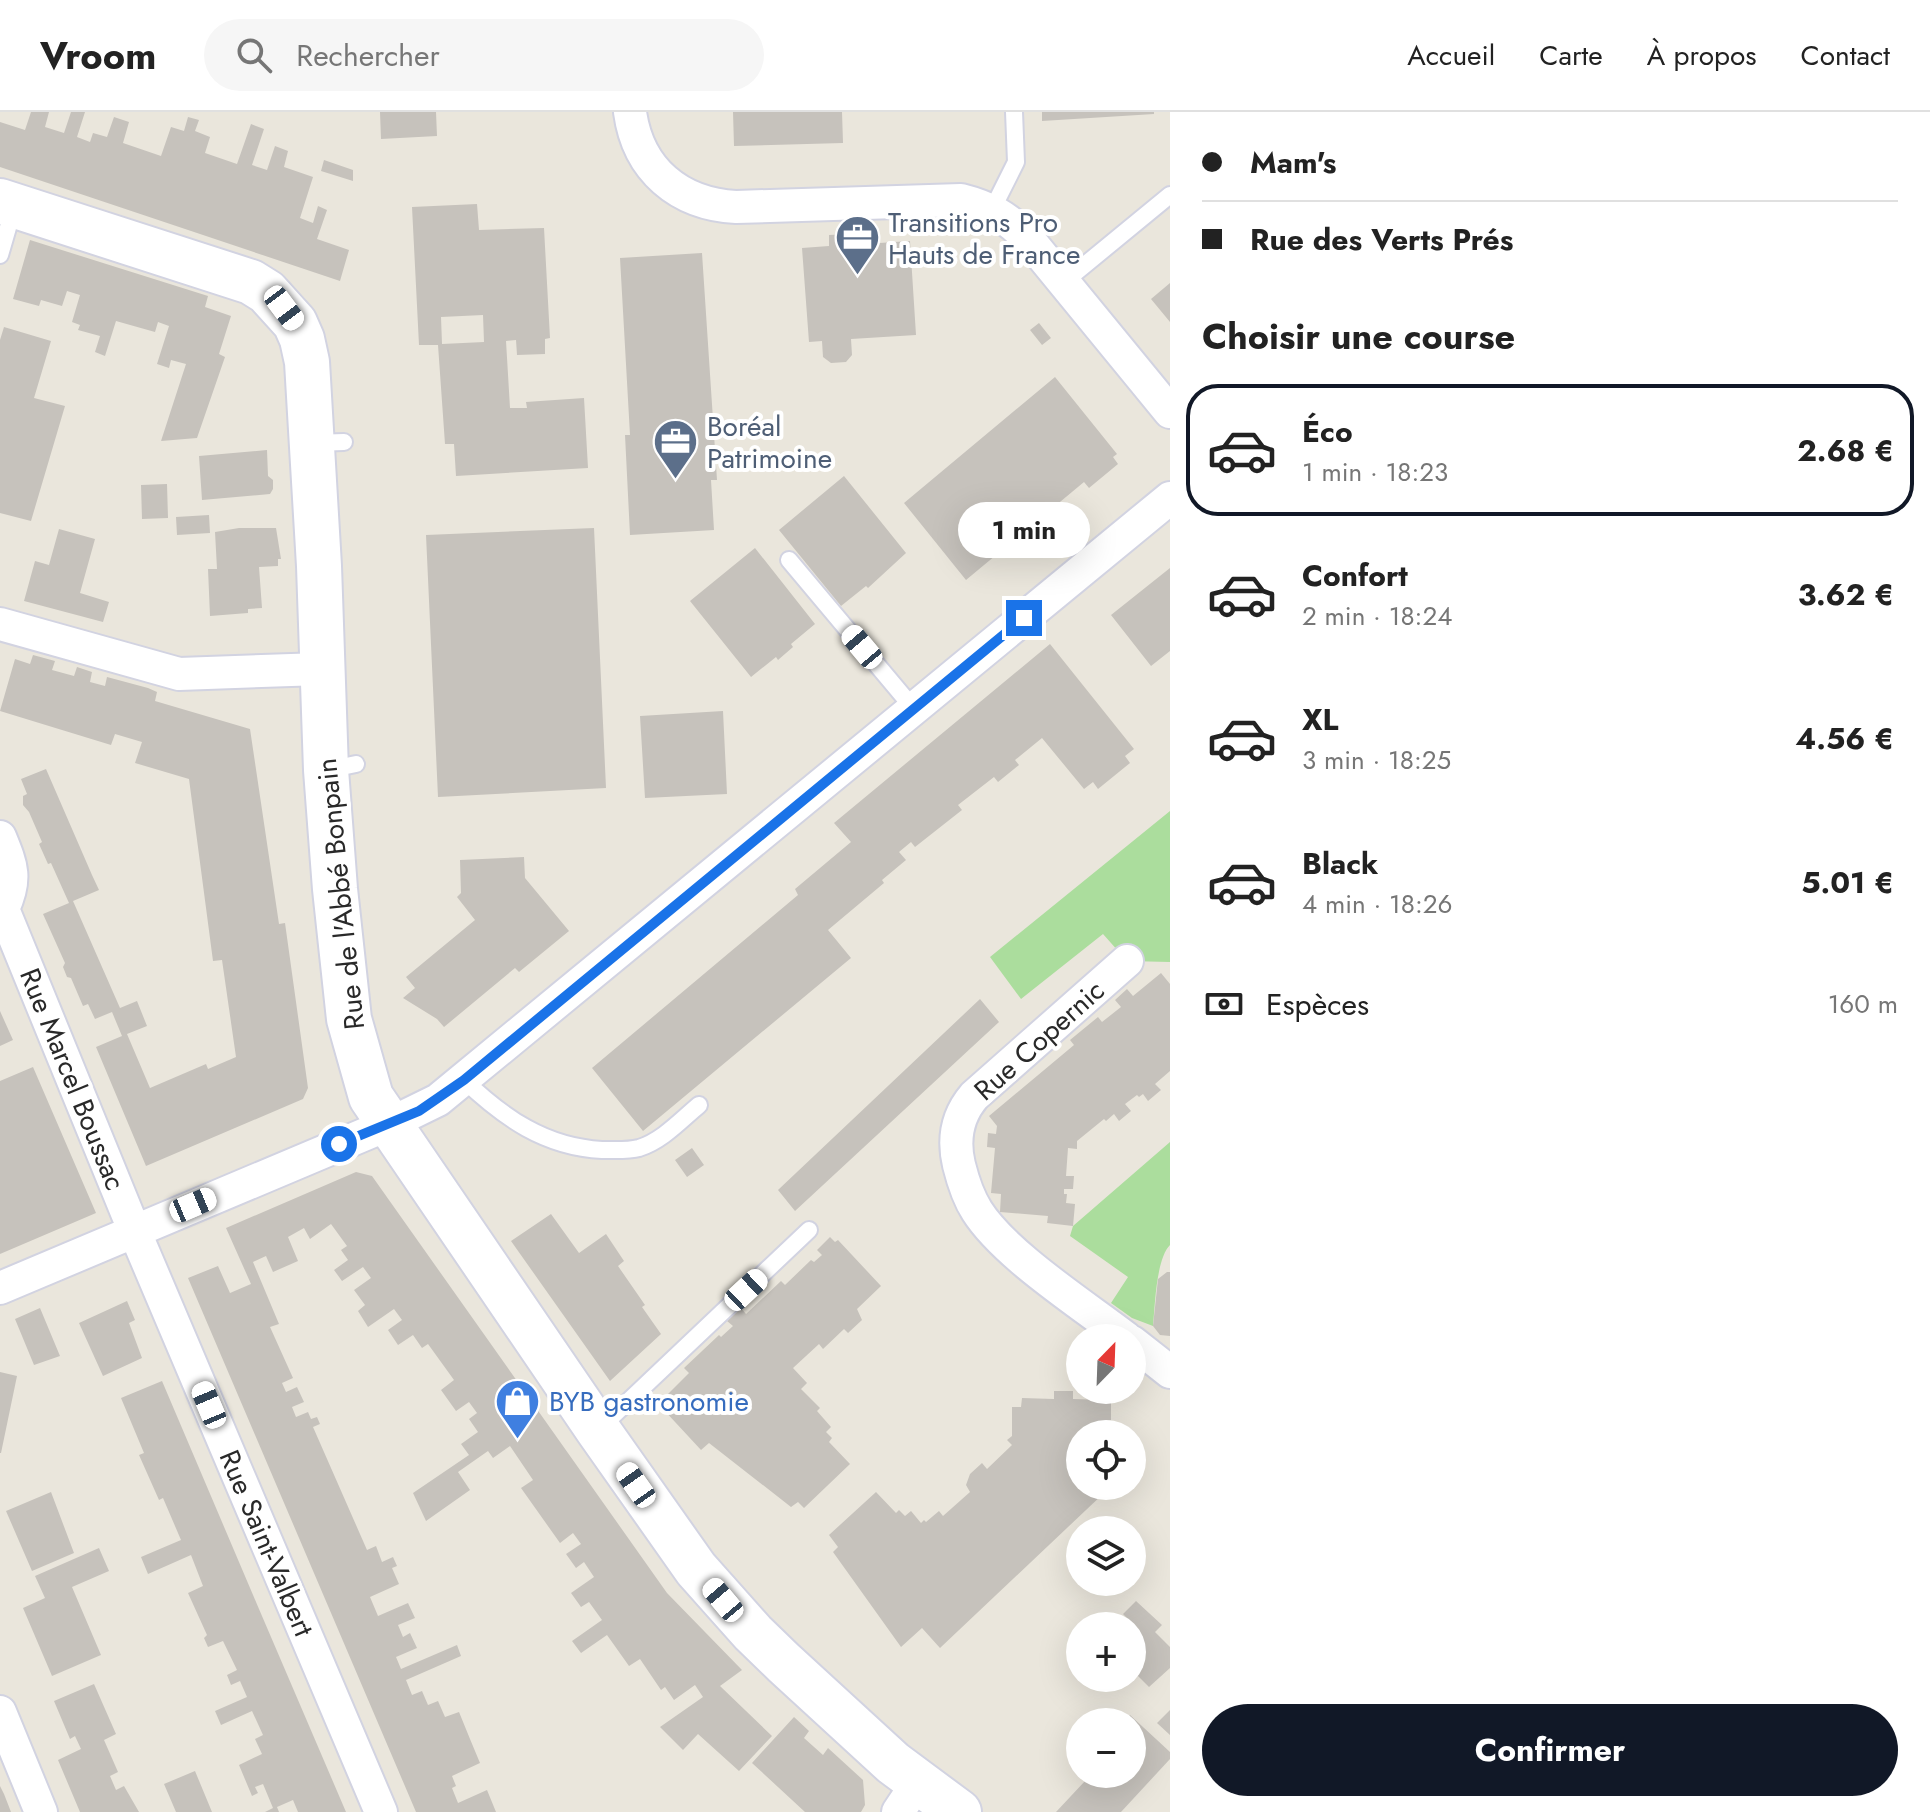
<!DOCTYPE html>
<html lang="fr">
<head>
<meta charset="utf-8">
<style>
	:root { --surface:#fff; --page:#f6f6f6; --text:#222; --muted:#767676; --line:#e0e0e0; --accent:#111827 }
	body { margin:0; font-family:Jost,sans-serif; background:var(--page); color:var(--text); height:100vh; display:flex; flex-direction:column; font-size:30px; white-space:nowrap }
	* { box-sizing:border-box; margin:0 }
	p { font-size:26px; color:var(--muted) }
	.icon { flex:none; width:44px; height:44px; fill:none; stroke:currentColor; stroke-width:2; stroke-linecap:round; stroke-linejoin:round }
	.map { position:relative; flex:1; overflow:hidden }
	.sheet { display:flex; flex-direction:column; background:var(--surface); width:760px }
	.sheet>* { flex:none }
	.banner { display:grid; align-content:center; height:176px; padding:0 32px; background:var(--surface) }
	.needle { width:52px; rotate:23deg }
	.buttons { position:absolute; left:1066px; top:1212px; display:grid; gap:16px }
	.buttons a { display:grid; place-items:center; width:80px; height:80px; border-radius:50%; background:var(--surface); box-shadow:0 8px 32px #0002; font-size:40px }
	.end { position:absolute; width:36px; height:36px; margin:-18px; border:10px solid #1a73e8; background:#fff; box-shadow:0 0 0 4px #fff }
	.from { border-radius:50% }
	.bubble { position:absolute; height:56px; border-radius:28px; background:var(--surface); box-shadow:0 8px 32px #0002; font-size:26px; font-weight:700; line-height:56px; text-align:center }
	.car { position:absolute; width:24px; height:48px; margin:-24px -12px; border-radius:10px; box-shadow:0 0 6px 2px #0007; background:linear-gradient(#fff 24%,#345 0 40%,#fff 0 76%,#345 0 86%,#fff 0) }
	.banner b { display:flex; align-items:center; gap:28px; height:76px; font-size:30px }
	.banner b+b { border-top:2px solid var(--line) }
	.banner i { width:20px; height:20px; background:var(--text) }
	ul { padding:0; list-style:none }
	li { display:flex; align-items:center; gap:24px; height:132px; margin:0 16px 12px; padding:0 16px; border:4px solid transparent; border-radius:32px }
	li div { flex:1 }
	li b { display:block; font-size:30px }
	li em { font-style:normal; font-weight:700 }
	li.current { border-color:var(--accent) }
	li>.icon { width:72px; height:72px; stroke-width:1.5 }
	h2 { padding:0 32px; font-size:36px; line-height:96px }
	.pay { display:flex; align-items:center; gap:20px; height:88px; padding:0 32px; font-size:30px }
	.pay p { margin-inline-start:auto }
	.button { display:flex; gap:16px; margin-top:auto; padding:16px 32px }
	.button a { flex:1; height:92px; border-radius:48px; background:var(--accent); color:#fff; font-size:32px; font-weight:700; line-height:92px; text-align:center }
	header { display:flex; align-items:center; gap:48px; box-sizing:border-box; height:112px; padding:0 40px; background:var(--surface); border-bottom:2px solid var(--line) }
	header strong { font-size:38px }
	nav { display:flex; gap:44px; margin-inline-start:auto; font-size:28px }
	.search { width:560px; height:72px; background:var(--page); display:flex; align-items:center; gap:20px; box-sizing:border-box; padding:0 28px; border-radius:44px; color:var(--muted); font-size:30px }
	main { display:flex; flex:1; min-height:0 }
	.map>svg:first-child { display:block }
</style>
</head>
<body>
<header>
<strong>Vroom</strong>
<div class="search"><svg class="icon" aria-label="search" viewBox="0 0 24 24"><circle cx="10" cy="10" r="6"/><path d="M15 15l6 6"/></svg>Rechercher</div>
<nav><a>Accueil</a><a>Carte</a><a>À propos</a><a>Contact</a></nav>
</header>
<main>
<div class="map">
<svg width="1170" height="1700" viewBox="0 0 1170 1700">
	<rect width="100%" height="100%" fill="#eae6dc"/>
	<path fill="#abdd9d" d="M 1170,699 L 1170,850 L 1127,849 L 1103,822 L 1021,887 L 990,845 Z
		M 1170,1030 L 1170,1133 C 1156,1147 1155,1194 1153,1214 L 1132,1206 L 1111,1191 L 1128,1165 L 1070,1124 L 1073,1114 Z"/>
	<path fill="#c6c2bc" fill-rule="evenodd" d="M 31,0 L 49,0 L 45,15 L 64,21 L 71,0 L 85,0 L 77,25 L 90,30 L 93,21 L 107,25 L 114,5 L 129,10 L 123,31 L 161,44 L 171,15 L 184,19 L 188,5 L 199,8 L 195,19 L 210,25 L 205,41 L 237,52 L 251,12 L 264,17 L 252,53 L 267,58 L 275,34 L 288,39 L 284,55 L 313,65 L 300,106 L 313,111 L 318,94 L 327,98 L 317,127 L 349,138 L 340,169 L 0,55 L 0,10 L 25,18 Z
		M 380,0 L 436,0 L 437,24 L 381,27 Z
		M 733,0 L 842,0 L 843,31 L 734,34 Z
		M 1042,0 L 1154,0 L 1154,2 L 1042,9 Z
		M 324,48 L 353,58 L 353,69 L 321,59 Z
		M 477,92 L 479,118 L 544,116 L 550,226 L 545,227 L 545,242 L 517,243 L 516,228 L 506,229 L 510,296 L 527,296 L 526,290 L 584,286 L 588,356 L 456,364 L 454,332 L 445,332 L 438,233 L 419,233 L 412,95 ZM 483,203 L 484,230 L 442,232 L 441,205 Z
		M 848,122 L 849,133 L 910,129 L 916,223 L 851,227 L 852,243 L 846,250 L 831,251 L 823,245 L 822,229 L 809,230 L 802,136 L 829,134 L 829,123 Z
		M 30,128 L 208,184 L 205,195 L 231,204 L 219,242 L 225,245 L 197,326 L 161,329 L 186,252 L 171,248 L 169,256 L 157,252 L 169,214 L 158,210 L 155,220 L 116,209 L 105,244 L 95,240 L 100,224 L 78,218 L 80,213 L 72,210 L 80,183 L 67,179 L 62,194 L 41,188 L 39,194 L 13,187 Z
		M 702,141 L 717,368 L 711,368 L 714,418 L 630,423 L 625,323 L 630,323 L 620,146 Z
		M 1170,171 L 1170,210 L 1151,187 Z
		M 1039,211 L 1051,226 L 1042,233 L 1030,218 Z
		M 4,215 L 51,229 L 34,286 L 65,294 L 31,409 L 0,401 L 0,228 Z
		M 1055,265 L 1117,342 L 1113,345 L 1118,352 L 1089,376 L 1084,370 L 966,468 L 904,391 Z
		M 267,338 L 268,364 L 273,368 L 273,377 L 270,382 L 202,388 L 199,344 Z
		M 844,364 L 906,441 L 868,476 L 866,474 L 841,494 L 779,418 Z
		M 167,372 L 168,406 L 142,407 L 141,373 Z
		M 209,403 L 210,421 L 177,423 L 176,405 Z
		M 239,416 L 276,416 L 281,447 L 278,447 L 278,454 L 259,455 L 262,496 L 248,497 L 248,501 L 210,504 L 208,457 L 217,457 L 215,420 Z
		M 594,416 L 606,676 L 438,685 L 426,423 Z
		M 59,417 L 95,427 L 80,481 L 109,490 L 103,510 L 24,489 L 35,449 L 49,453 Z
		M 755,436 L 815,512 L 791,532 L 793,535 L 778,548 L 776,545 L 751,565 L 690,489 Z
		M 1170,456 L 1170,539 L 1151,554 L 1111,503 Z
		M 1050,532 L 1134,637 L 1125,644 L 1130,651 L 1098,677 L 1093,670 L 1084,677 L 1042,626 L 1015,648 L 1019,653 L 998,670 L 994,665 L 958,693 L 962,698 L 915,735 L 911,730 L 899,740 L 906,748 L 882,768 L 884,771 L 828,818 L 851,846 L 643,1019 L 592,956 L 798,783 L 795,777 L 851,730 L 834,711 Z
		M 33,543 L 55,549 L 52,558 L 74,564 L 77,555 L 92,560 L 90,570 L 105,574 L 107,565 L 148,576 L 157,580 L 155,589 L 250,617 L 279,812 L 285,811 L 308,976 L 303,987 L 146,1054 L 96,935 L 122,924 L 112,900 L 95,907 L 88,892 L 83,894 L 71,866 L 67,865 L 63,855 L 65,851 L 43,802 L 69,791 L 51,751 L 48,752 L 39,732 L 42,730 L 29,700 L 23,693 L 23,684 L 27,682 L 21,667 L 46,657 L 92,763 L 99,778 L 73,789 L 120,896 L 137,889 L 147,914 L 127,922 L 150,976 L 206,952 L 208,957 L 236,945 L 222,848 L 213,849 L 189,667 L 135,651 L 142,630 L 115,622 L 111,633 L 0,599 L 15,547 L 30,552 Z
		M 723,599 L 727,682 L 645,686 L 640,604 Z
		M 524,745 L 525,766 L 569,819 L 519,860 L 515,856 L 444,915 L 437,907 L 403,886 L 415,876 L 406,865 L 475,808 L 457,785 L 461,781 L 460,748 Z
		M 1161,861 L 1170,872 L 1170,959 L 1155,972 L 1161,978 L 1148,989 L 1143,982 L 1139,985 L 1137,983 L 1125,992 L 1131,999 L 1119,1009 L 1114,1002 L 1106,1009 L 1104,1007 L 1077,1029 L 1077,1037 L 1068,1036 L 1066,1064 L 1074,1064 L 1073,1077 L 1064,1077 L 1064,1082 L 1067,1082 L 1066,1091 L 1075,1092 L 1073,1114 L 1047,1111 L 1048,1104 L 1000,1100 L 1001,1082 L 991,1081 L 995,1036 L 987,1035 L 988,1021 L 996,1022 L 997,1014 L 989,1004 L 1074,933 L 1070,928 L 1098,905 L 1102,910 L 1121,895 L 1115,888 L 1127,877 L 1133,884 Z
		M 980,887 L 999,910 L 795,1099 L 778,1078 Z
		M 0,899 L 13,928 L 0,934 Z
		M 33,955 L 96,1101 L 0,1142 L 0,969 Z
		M 692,1036 L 704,1053 L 687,1065 L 675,1048 Z
		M 356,1060 L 372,1064 L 667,1481 L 742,1558 L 720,1574 L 772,1624 L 739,1659 L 698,1622 L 683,1638 L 660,1615 L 703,1585 L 695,1573 L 674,1588 L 665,1575 L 661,1578 L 640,1547 L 629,1554 L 607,1523 L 581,1541 L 572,1529 L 602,1508 L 589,1490 L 581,1495 L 571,1481 L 594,1465 L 584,1450 L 576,1456 L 566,1442 L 581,1432 L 573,1421 L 560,1431 L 521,1376 L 533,1368 L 510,1334 L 493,1346 L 488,1339 L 458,1360 L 470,1378 L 426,1409 L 413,1381 L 469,1343 L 461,1332 L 478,1320 L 469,1307 L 477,1301 L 469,1290 L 456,1299 L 441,1278 L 454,1268 L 428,1232 L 422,1236 L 413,1223 L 398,1233 L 388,1218 L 402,1208 L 394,1197 L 368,1215 L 358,1199 L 365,1193 L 354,1178 L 371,1166 L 363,1155 L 342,1169 L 334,1158 L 348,1148 L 341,1138 L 347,1134 L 331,1112 L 310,1127 L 304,1116 L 288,1125 L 298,1149 L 273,1160 L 266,1144 L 253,1150 L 279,1212 L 270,1215 L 293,1266 L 282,1271 L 286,1280 L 297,1275 L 304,1290 L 292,1295 L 296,1305 L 308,1300 L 311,1307 L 317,1305 L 320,1312 L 313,1315 L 367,1438 L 376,1434 L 382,1450 L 393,1445 L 397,1454 L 392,1456 L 399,1472 L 370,1485 L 378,1504 L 408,1491 L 415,1506 L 398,1513 L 403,1525 L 410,1521 L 417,1536 L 396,1545 L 401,1557 L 457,1533 L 461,1544 L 406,1568 L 412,1583 L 422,1579 L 428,1593 L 438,1589 L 445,1605 L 459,1600 L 470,1627 L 480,1651 L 452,1664 L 456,1674 L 452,1676 L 458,1691 L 487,1678 L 496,1700 L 416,1700 L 188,1166 L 218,1154 L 230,1181 L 251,1172 L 226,1116 Z
		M 551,1102 L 579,1141 L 606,1122 L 624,1149 L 618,1154 L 645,1193 L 642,1195 L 661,1222 L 610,1269 L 511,1129 Z
		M 830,1125 L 835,1130 L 838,1128 L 881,1174 L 857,1197 L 862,1208 L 848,1221 L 844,1217 L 823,1237 L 819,1232 L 793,1256 L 807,1271 L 801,1277 L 820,1296 L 817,1299 L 831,1315 L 826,1320 L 832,1326 L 829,1330 L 850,1352 L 804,1396 L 798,1390 L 791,1395 L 709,1331 L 701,1338 L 663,1297 L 671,1291 L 665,1285 L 689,1261 L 684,1256 L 719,1223 L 721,1225 L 733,1214 L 727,1209 L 741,1196 L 746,1202 L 781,1169 L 785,1173 L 811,1148 L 814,1150 L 822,1143 L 817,1138 Z
		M 1167,1160 L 1170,1160 L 1170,1224 L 1160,1223 L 1153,1214 L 1158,1167 Z
		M 127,1189 L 135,1208 L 129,1211 L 142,1246 L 103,1264 L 79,1211 Z
		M 40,1196 L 60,1244 L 34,1253 L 15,1207 Z
		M 0,1260 L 17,1264 L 1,1341 L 0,1341 Z
		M 162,1269 L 259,1497 L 346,1700 L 298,1700 L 293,1688 L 277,1695 L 279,1700 L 265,1700 L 273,1696 L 263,1672 L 255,1675 L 258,1681 L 252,1684 L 239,1653 L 262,1642 L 255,1627 L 263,1623 L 252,1599 L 221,1613 L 215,1599 L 247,1585 L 240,1569 L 231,1573 L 227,1563 L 237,1558 L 223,1529 L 208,1535 L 204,1526 L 207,1523 L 188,1481 L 203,1474 L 191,1443 L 148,1462 L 141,1445 L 181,1428 L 163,1386 L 159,1388 L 139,1343 L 144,1341 L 121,1286 Z
		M 1054,1279 L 1073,1279 L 1073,1287 L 1104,1288 L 1104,1290 L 1111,1291 L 1111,1308 L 1103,1309 L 1103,1322 L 1080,1322 L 1080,1374 L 1098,1374 L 1104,1381 L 940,1536 L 922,1516 L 901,1535 L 833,1440 L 838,1435 L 829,1423 L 876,1380 L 896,1401 L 899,1398 L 905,1404 L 911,1399 L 921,1411 L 924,1408 L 926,1410 L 939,1399 L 943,1404 L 970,1380 L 966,1373 L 970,1362 L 982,1351 L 987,1357 L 1012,1333 L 1007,1328 L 1012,1324 L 1012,1295 L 1021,1295 L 1022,1286 L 1054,1287 Z
		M 51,1380 L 74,1441 L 32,1459 L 6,1399 Z
		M 99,1436 L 109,1459 L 72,1475 L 101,1543 L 52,1564 L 23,1496 L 45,1486 L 35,1464 Z
		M 1136,1489 L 1162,1513 L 1155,1520 L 1170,1535 L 1170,1556 L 1149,1575 L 1132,1558 L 1132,1514 L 1098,1514 L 1110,1502 L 1122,1513 L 1128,1507 L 1123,1502 Z
		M 94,1572 L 116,1622 L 104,1628 L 118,1660 L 110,1664 L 116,1678 L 124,1674 L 139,1700 L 80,1700 L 58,1648 L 81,1637 L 75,1624 L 70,1627 L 54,1589 Z
		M 1170,1598 L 1170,1623 L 1157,1611 Z
		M 1130,1603 L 1170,1640 L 1170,1647 L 1121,1700 L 1056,1700 L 1085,1669 L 1077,1661 L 1080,1657 L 1080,1662 L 1132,1662 L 1132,1610 L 1123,1610 Z
		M 794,1605 L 809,1619 L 804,1626 L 823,1643 L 828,1636 L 863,1668 L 865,1693 L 861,1700 L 805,1700 L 752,1651 Z
		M 195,1659 L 212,1700 L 176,1700 L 164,1672 Z
		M 0,1674 L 4,1682 L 11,1700 L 0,1700 Z"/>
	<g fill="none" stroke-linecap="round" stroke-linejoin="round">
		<defs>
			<path id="lane" d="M 992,98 L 1016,50 L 1014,0
				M 0,143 L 14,95
				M 1064,170 L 1170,83
				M 314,331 L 344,330
				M 789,448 L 914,597
				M 327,658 L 356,652
				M 464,968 C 504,1006 545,1035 602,1038 C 614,1038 628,1039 639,1036 C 662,1029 681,1008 699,993
				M 599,1317 L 809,1118"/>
			<path id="street" d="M 630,0 C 638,58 679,92 736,95 L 961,88 C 989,95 1009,106 1029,128 L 1170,300
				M 0,512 L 179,562 L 321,557
				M 0,725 C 12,754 17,767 3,797 L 134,1118 L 381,1700
				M 0,1176 L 387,1013 L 438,988 L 1170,386
				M 1126,1226 C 1083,1193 1005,1143 977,1099 C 968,1085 963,1069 959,1053 C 953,1028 957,1004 974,984 L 1127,849
				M 1132,1230 L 1170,1260
				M 0,1600 L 41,1700
				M 898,1700 L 918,1670"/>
			<path id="secondary" d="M 0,89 L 251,170 L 267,180 L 295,211 L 302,227 L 307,250 L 319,454 L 326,658 L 335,777 L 349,907 L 371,985 L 598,1318 L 696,1457 L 753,1521 L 784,1551 L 893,1651 L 959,1700"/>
		</defs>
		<use href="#lane" stroke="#d2d3e1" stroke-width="20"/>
		<use href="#street" stroke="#d2d3e1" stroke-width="36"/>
		<use href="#secondary" stroke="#d2d3e1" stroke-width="48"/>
		<use href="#lane" stroke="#fff" stroke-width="16"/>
		<use href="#street" stroke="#fff" stroke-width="32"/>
		<use href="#secondary" stroke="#fff" stroke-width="44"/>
	</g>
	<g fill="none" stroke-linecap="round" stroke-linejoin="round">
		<path stroke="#1a73e8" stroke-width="10" d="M 339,1032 L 419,999 L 464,968 L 1024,506"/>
	</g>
	<defs>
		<symbol id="office-pin" viewBox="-11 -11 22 30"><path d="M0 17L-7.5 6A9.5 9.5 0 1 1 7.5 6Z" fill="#5c6f8a" stroke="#fff"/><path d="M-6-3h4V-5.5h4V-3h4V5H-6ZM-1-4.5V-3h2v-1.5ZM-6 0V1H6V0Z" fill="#fff"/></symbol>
		<symbol id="shop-pin" viewBox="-11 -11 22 30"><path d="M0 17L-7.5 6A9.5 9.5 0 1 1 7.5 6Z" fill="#3f7fe0" stroke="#fff"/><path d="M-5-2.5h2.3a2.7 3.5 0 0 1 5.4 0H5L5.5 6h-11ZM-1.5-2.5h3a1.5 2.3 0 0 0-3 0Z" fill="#fff"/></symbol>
	</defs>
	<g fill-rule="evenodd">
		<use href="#office-pin" x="832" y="100" width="51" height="69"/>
		<use href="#office-pin" x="650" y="304" width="51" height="69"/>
		<use href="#shop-pin" x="492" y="1264" width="51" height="69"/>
	</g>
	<g text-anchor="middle" stroke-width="8" stroke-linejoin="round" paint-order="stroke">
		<g font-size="28" fill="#4e5e75" stroke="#fff" text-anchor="start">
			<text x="888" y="120">Transitions Pro<tspan x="888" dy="32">Hauts de France</tspan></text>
			<text x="707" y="324">Boréal<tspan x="707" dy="32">Patrimoine</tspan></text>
		</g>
		<g font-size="28" fill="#292929" stroke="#fff">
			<text transform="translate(340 782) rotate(-96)" y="10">Rue de l'Abbé Bonpain</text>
			<text transform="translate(1039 928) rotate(-42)" y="10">Rue Copernic</text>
			<text transform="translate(73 967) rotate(68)" y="10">Rue Marcel Boussac</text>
			<text transform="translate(267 1431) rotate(67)" y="10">Rue Saint-Valbert</text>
		</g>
		<g font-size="28" fill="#366cbe" stroke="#fff" text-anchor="start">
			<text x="549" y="1299">BYB gastronomie</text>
		</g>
	</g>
</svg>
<div class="buttons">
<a><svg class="needle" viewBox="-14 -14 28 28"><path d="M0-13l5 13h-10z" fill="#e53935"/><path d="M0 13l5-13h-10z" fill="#767676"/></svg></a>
<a><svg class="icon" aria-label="locate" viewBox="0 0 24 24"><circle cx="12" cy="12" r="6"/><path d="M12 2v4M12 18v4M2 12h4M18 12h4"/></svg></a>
<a><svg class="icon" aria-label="layers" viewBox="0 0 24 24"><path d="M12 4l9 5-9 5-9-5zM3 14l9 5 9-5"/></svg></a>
<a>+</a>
<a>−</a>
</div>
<i class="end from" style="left:339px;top:1032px"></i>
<i class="end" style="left:1024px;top:506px"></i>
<div class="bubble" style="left:958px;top:390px;width:132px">1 min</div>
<i class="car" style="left:284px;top:196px;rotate:143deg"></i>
<i class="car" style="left:862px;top:535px;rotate:320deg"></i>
<i class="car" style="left:193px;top:1093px;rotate:67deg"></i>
<i class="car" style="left:746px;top:1178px;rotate:47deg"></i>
<i class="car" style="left:209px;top:1293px;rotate:337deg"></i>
<i class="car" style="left:636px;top:1373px;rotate:325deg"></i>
<i class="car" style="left:723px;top:1488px;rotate:320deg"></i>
</div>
<section class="sheet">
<div class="banner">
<b><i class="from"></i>Mam's</b>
<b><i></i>Rue des Verts Prés</b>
</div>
<h2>Choisir une course</h2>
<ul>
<li class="current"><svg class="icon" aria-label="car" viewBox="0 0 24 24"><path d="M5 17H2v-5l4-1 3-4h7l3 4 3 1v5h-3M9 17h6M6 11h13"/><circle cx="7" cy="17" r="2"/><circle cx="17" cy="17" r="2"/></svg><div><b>Éco</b><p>1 min · 18:23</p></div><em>2.68 €</em></li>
<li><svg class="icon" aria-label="car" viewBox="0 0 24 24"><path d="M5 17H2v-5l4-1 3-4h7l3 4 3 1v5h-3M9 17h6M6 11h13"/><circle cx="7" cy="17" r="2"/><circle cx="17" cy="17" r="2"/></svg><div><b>Confort</b><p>2 min · 18:24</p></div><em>3.62 €</em></li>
<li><svg class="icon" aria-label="car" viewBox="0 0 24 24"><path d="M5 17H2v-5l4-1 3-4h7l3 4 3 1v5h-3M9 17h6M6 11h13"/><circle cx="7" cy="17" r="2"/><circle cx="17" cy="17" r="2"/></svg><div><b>XL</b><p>3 min · 18:25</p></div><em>4.56 €</em></li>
<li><svg class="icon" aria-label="car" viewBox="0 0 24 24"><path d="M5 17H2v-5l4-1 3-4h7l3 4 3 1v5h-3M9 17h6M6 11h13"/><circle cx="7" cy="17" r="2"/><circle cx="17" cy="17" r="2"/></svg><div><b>Black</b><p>4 min · 18:26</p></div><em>5.01 €</em></li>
</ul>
<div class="pay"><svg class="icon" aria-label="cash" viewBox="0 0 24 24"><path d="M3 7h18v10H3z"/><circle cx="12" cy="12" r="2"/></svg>Espèces<p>160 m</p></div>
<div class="button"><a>Confirmer</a></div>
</section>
</main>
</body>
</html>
